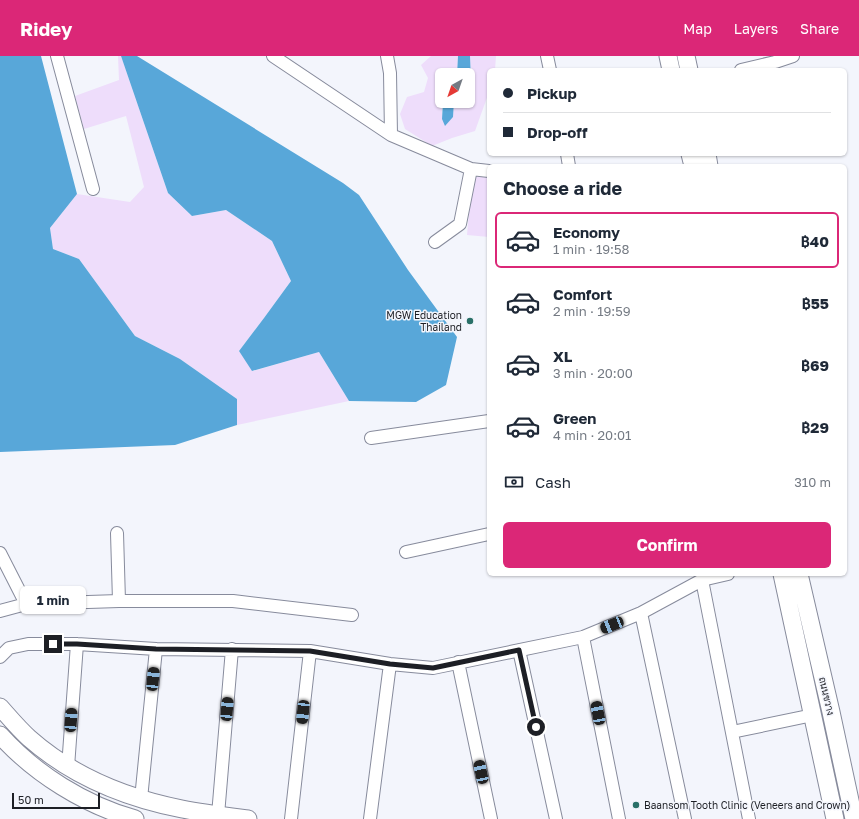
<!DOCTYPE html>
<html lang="en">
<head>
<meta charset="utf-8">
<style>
	:root { --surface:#fff; --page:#f6f6f7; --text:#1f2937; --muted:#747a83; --line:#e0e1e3; --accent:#db2777 }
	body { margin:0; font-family:"Golos Text",Sarabun,sans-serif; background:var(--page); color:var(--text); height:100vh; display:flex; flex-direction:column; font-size:15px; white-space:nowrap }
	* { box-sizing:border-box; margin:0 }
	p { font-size:13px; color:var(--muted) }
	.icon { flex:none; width:22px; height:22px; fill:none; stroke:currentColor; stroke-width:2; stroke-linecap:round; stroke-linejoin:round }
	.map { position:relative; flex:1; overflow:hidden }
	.sheet { position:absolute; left:487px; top:108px; width:360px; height:412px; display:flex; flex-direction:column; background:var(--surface); border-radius:6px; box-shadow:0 1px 3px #0004 }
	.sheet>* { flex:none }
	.hud { position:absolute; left:487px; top:12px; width:360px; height:88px; border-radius:6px; box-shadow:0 1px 3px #0004; display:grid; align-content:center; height:88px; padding:0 16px; background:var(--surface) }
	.needle { width:26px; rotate:220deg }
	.fabs { position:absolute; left:435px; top:12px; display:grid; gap:8px }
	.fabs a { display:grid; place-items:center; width:40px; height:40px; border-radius:6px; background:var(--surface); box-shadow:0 1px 3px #0004; font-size:20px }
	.scale { position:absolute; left:12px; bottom:10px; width:88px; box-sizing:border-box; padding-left:4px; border:2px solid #1d1f25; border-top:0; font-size:11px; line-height:14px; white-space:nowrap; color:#1d1f25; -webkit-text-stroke:3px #f3f5fc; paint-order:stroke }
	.end { position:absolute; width:18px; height:18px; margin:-9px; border:5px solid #1d1f25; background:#fff; box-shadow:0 0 0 2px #fff }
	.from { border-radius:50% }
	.bubble { position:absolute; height:28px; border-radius:6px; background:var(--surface); box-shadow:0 1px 3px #0004; font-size:13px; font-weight:700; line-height:28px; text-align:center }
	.car { position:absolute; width:12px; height:24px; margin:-12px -6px; border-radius:5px; box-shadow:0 0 3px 1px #0007; background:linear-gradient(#222 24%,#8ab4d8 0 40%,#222 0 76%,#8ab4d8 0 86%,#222 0) }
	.hud b { display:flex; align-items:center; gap:14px; height:38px; font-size:15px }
	.hud b+b { border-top:1px solid var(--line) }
	.hud i { width:10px; height:10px; background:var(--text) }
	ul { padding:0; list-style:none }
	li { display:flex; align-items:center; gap:12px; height:56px; margin:0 8px 6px; padding:0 8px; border:2px solid transparent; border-radius:6px }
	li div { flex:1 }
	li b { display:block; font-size:15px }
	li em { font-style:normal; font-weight:700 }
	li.current { border-color:var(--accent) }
	li>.icon { width:36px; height:36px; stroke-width:1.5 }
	h2 { padding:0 16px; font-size:18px; line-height:48px }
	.pay { display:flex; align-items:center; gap:10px; height:44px; padding:0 16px; font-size:15px }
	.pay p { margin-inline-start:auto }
	.action { display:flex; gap:8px; margin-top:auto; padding:8px 16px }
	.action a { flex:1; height:46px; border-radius:6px; background:var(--accent); color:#fff; font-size:16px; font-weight:700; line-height:46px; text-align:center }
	header { display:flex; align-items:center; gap:24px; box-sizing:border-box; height:56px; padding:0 20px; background:var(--accent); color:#fff }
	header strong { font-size:19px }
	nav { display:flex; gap:22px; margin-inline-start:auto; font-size:14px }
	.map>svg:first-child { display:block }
</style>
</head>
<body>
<header>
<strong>Ridey</strong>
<nav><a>Map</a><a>Layers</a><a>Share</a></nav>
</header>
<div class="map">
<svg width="859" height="763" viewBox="0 0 859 763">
	<rect width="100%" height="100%" fill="#f3f5fc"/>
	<path fill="#eeddfb" d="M 118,0 L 121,0 L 168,137 L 192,160 L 226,154 L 272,185 L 291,225 L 264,262 L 239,295 L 253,315 L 319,296 L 349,345 L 237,369 L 237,343 L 180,303 L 135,280 L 79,203 L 53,193 L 50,172 L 77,138 L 130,146 L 144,131 L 126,60 L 84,73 L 75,40 L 119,24 Z
		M 431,0 L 458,0 L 457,19 L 442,19 L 442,63 L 445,69 L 453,61 L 454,45 L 468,45 L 468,26 L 471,24 L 470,0 L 496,0 L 495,14 L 489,14 L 489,36 L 475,75 L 452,82 L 432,90 L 405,73 L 400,58 L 407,41 L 424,36 L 428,22 L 421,9 Z
		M 472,121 L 489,121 L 489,181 L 467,179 Z"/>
	<path fill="#58a7d9" d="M 0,0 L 41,0 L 77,138 L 50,172 L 53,193 L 79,203 L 135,280 L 180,303 L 237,343 L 237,369 L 175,389 L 0,396 Z
		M 121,0 L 137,0 L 343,127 L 359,139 L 408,214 L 457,281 L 446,329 L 416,346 L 349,345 L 319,296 L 252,315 L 239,295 L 264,262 L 291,225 L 272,185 L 226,154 L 192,160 L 168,137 Z
		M 458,0 L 470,0 L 471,24 L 468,26 L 468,19 L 457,19 Z
		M 443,45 L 454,45 L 453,61 L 445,70 L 442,63 Z"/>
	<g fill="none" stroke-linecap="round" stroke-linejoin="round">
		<defs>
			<path id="minor" d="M 57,0 L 93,133
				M 273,0 L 391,79 L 471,113 L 489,115
				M 387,0 L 390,17 L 391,79
				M 547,0 L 550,14
				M 741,14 L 775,6 L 793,0
				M 567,98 L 569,110
				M 435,186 L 460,168 L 471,113
				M 371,382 L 489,365
				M 117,477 L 119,545
				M 406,496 L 489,478
				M 0,497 L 26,548
				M 702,524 L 749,763
				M 0,555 L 26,548 L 119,545 L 233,545 L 352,559
				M 641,557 L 685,763
				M 583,581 L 619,763
				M 519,594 L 556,763
				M 0,601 L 9,592 L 28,588 L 77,588 L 156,593 L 310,595 L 390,608 L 433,612 L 583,581 L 641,557 L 702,524 L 728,518
				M 458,606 L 491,763
				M 732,676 L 813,659
				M 68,711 L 77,588
				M 141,743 L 156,593
				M 218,759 L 232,593
				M 291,763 L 310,595
				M 370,763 L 390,608"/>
			<path id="secondary" d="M 668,0 L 671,14
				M 686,0 L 689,14
				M 690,98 L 693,110
				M 707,98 L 709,110
				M 782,518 L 835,763
				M 799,518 L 831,656 L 854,763
				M 0,651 C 9,661 18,672 29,682 C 72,720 126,742 182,753 C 203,757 226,760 248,763
				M 0,679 C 35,718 85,749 135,763"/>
		</defs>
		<use href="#minor" stroke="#878b9c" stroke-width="14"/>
		<use href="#secondary" stroke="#878b9c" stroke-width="19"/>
		<use href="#minor" stroke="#fff" stroke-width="12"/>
		<use href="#secondary" stroke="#fff" stroke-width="17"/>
	</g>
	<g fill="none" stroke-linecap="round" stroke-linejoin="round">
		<path stroke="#1d1f25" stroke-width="5" d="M 53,588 L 77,588 L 156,593 L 310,595 L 390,608 L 433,612 L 519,594 L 536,671"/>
	</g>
	<g fill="#297068" stroke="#f3f5fc" stroke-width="1.5">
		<circle cx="470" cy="265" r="4"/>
		<circle cx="636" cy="749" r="4"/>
	</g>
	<g text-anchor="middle" stroke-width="3" stroke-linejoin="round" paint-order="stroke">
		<g font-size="10" fill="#1d1f25" stroke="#f3f5fc" text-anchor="end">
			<text x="462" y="263">MGW Education<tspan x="462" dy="12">Thailand</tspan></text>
			<text x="644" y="753" text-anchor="start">Baansom Tooth Clinic (Veneers and Crown)</text>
		</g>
		<g font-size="10" fill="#1d1f25" stroke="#f3f5fc">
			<text transform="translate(827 640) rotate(77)" y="4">ถนนขวาง</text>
		</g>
	</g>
</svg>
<div class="fabs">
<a><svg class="needle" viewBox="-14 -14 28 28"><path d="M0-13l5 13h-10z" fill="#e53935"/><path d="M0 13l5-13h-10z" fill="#747a83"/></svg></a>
</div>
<div class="scale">50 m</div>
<i class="end from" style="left:536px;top:671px"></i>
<i class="end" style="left:53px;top:588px"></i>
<div class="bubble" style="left:20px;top:530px;width:66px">1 min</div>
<i class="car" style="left:612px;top:569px;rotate:248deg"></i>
<i class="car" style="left:153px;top:623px;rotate:6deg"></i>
<i class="car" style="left:227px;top:653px;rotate:5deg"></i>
<i class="car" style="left:303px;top:656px;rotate:186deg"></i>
<i class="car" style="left:598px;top:657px;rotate:349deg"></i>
<i class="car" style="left:71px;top:664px;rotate:4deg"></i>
<i class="car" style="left:481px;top:716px;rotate:348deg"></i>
<div class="hud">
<b><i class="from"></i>Pickup</b>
<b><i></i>Drop-off</b>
</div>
<section class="sheet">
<h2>Choose a ride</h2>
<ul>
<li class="current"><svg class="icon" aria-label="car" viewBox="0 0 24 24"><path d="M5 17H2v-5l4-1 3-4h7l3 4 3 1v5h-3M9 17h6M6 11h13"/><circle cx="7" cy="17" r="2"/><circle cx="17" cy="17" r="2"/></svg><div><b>Economy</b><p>1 min · 19:58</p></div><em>฿40</em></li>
<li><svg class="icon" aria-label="car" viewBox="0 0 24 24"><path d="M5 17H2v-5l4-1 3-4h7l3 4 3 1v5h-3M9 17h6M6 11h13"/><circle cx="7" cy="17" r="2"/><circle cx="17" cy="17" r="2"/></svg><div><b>Comfort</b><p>2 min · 19:59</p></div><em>฿55</em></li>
<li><svg class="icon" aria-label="car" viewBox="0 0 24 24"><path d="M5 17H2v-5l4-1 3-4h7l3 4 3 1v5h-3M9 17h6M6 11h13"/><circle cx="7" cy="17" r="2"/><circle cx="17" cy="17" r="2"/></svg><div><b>XL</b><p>3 min · 20:00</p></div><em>฿69</em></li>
<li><svg class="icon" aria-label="car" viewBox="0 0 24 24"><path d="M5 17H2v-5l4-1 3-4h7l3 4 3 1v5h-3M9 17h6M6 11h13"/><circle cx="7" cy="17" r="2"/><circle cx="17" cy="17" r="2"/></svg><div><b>Green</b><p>4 min · 20:01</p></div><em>฿29</em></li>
</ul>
<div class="pay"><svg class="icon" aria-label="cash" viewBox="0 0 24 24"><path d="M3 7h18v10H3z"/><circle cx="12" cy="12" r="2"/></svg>Cash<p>310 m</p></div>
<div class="action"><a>Confirm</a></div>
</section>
</div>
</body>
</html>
